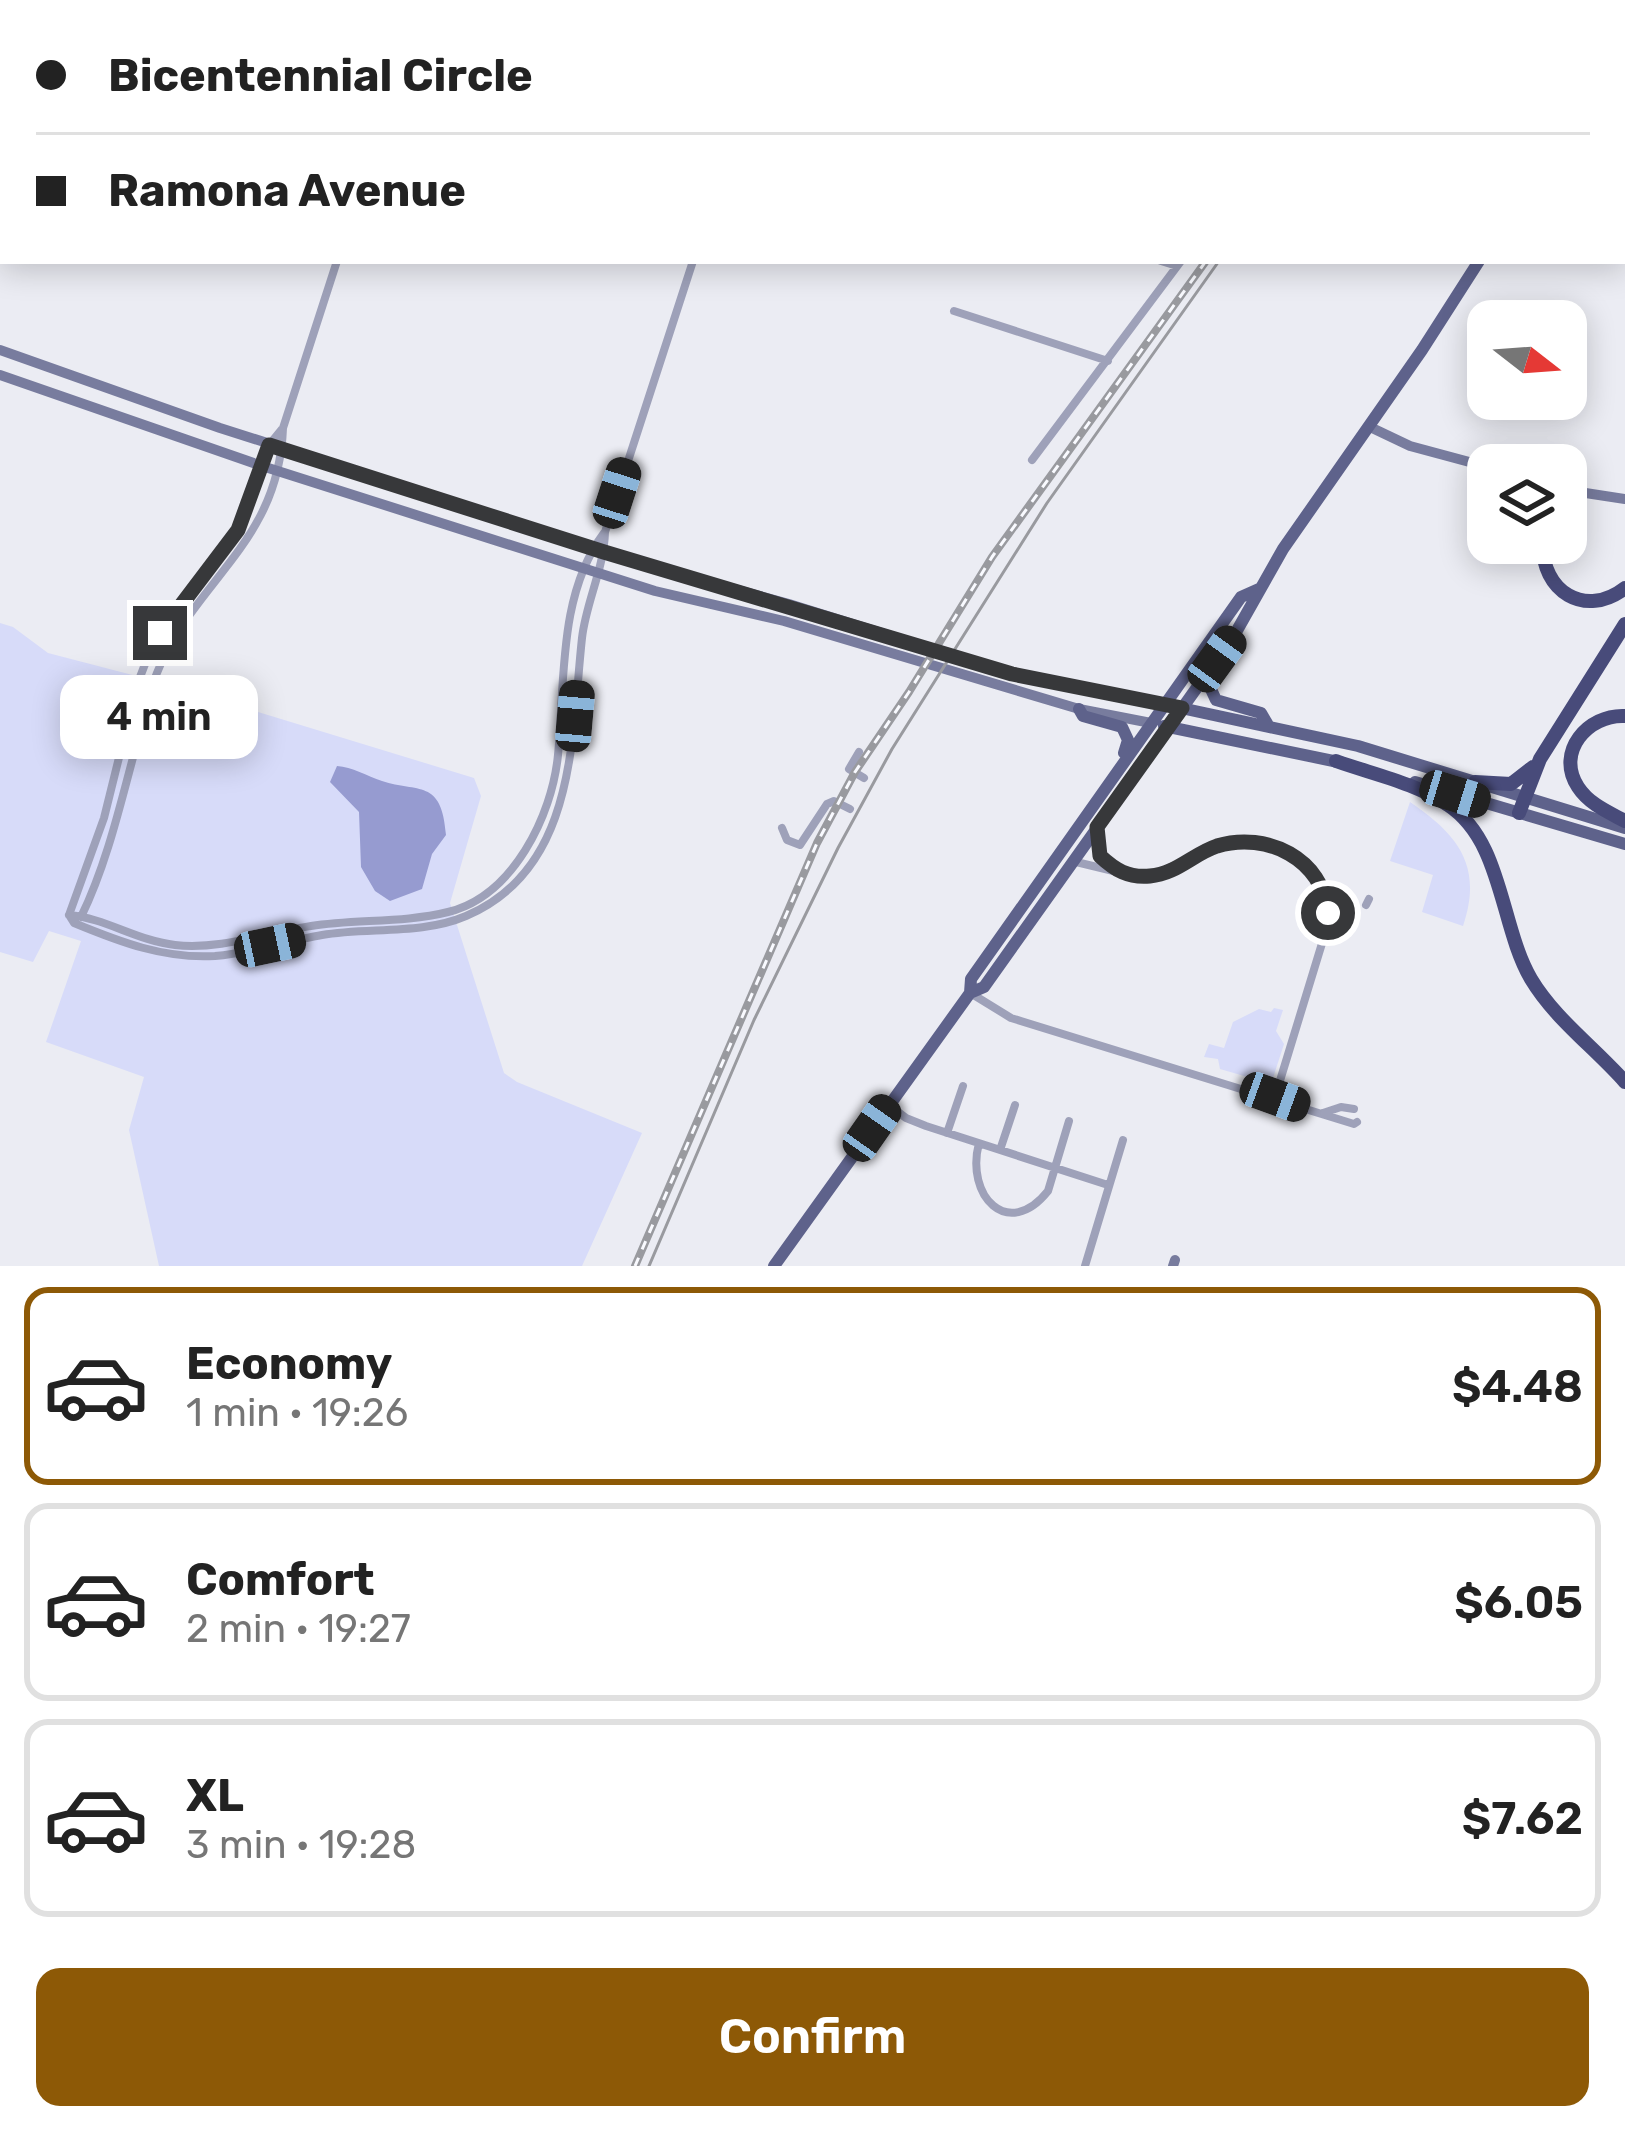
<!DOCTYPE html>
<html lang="en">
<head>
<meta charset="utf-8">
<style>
	:root { --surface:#fff; --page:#f2f2f2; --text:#222; --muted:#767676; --line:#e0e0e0; --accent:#8d5906 }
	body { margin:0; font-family:Rubik,sans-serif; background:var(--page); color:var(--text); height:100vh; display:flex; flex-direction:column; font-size:45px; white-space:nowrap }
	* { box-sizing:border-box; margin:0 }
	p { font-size:39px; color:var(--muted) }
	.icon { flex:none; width:66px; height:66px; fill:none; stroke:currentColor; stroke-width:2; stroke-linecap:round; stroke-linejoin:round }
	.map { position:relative; height:1266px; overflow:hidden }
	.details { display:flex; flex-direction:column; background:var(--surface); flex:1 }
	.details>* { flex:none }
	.hud { position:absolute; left:0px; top:0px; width:1626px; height:264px; box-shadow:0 6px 30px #0003; display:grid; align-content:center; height:264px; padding:0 36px; background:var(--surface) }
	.needle { width:78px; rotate:107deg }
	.fabs { position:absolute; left:1467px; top:300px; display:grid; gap:24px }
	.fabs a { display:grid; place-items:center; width:120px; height:120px; border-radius:24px; background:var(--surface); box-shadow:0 6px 30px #0003; font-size:60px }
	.end { position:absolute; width:54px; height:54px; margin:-27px; border:15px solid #37383a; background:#fff; box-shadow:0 0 0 6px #fff }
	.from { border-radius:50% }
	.bubble { position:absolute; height:84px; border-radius:24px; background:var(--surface); box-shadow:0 6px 30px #0003; font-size:39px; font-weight:600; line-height:84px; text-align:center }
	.car { position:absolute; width:36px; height:72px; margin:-36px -18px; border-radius:15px; box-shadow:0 0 9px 3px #0007; background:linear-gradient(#222 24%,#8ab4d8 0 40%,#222 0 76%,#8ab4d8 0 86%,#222 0) }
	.hud b { display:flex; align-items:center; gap:42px; height:114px; font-size:45px }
	.hud b+b { border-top:3px solid var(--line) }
	.hud i { width:30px; height:30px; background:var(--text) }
	ul { padding:21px 0 0; list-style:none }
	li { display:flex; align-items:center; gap:36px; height:198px; margin:0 24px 18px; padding:0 12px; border:6px solid var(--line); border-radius:24px }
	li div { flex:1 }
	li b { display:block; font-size:45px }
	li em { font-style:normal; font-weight:600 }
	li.active { border-color:var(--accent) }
	li>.icon { width:108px; height:108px; stroke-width:1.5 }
	.primary-button { display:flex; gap:24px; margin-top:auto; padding:24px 36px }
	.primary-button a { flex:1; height:138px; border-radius:24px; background:var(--accent); color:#fff; font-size:48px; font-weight:600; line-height:138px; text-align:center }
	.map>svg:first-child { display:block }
</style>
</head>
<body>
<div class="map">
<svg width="1625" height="1266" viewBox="0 0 1625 1266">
	<rect width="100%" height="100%" fill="#ebecf3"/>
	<path fill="#d7dbf9" d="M 0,623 L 13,627 L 48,653 L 167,684 L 474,778 L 481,796 L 450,903 L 504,1073 L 517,1082 L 642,1133 L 582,1266 L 159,1266 L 129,1130 L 144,1077 L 46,1042 L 81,941 L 49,931 L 33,962 L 0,952 Z
		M 1410,802 C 1459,835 1483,867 1463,926 L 1422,912 L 1433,875 L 1390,861 Z
		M 1274,1008 L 1283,1010 L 1276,1031 L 1284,1044 L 1272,1081 L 1268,1083 L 1220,1069 L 1218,1059 L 1204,1057 L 1209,1044 L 1224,1048 L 1233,1022 L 1259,1009 L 1271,1012 Z"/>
	<path fill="#969bd0" d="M 337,766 C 352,767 367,776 382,781 C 418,793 442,778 446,835 L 432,854 L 422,889 L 390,901 L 375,891 L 361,867 L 359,812 L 330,782 Z"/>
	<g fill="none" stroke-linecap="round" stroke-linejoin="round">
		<path stroke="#9ea1b9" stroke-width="8" d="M 974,3 L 985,0
			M 1368,3 L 1370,0
			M 0,137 L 3,138
			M 1161,261 L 1177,266
			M 954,311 L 1108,361
			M 1032,460 L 1181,261
			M 859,752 L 849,769 L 864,778
			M 782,828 L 787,840 L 800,845 L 827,804 L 834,801 L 850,809
			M 1097,833 L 1100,856 L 1112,867
			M 1072,861 L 1134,876 L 1153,875 L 1219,846 L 1252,843 L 1289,853 L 1313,871 L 1326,897 L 1327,927 L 1275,1097
			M 1366,905 L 1369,899
			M 69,915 L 74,923 C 120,942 164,959 215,956 C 251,953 286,941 322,935 C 368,927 422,935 466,916 C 577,869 571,738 582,638 C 586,602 604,569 605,532 L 693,261
			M 69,915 C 105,918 138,941 175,945 C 221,950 265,933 311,926 C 356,919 404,923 448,912 C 513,896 552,816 558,755 C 565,683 558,594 604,533
			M 69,915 L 104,818 L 137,685 L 150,651 L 238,529 L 269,445 L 282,429
			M 81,917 C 106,866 120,806 135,750 C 143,717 150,684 166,653 C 209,571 279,535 283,428 L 337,261
			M 972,994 L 1011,1018 L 1354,1124 L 1357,1122
			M 889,1105 L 906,1118 L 926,1126 L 1108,1185
			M 1323,1113 L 1341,1107 L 1354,1109
			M 947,1133 L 963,1086
			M 979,1143 C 965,1196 1008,1241 1048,1191 L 1069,1121
			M 1000,1150 L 1015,1105
			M 1085,1266 L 1123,1140"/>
		<path stroke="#787c9e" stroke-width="10" d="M 61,3 L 62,0
			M 0,198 L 3,188
			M 0,350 L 220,428 L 658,568 L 789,604 L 1013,674 L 1163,705
			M 0,375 L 262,466 L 655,591 L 784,621 L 1079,709 L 1151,723
			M 1370,427 L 1410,446 L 1488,467
			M 1566,490 L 1625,499
			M 1173,1266 L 1175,1260"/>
		<path stroke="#5e628b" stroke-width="12" d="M 1623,31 L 1625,28
			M 1214,670 L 1209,685 L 1216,700 L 1261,713 L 1268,725
			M 1181,708 L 1358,746 L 1625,828
			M 1079,709 L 1083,716 L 1122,727 L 1128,740 L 1124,753
			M 1164,726 L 1343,763
			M 1415,782 L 1625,844
			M 970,993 L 971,979 L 1241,597 L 1259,589
			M 774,1266 L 970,993 L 984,987 L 1235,634 L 1283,549 L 1422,350 L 1479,261"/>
		<path stroke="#484b7a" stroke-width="14" d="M 1543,543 C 1541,591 1585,619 1625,588
			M 1625,716 C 1588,714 1555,752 1578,787 C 1589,804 1608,812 1625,821
			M 1336,761 C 1372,774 1416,783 1448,805 C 1503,841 1500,926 1531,979 C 1555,1019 1594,1047 1625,1082
			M 1475,782 L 1511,784 L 1533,767
			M 1519,813 L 1540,759 L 1625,624"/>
		<path stroke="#999a9f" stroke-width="3" d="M 1408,3 L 1411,0
			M 649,1266 L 754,1020 L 838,848 L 892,749 L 1047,503 L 1219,261"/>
		<defs>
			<path id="rail" d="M 1394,3 L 1396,0
				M 635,1266 L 817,843 L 855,772 L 909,692 L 992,557 L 1206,261"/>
		</defs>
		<use href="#rail" stroke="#999a9f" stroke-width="8"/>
		<use href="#rail" stroke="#f9faff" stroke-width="3" stroke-dasharray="9" stroke-linecap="butt"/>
	</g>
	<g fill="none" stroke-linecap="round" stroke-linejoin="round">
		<path stroke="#37383a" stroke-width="15" d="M 160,633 L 238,530 L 269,445 L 604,552 L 1012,674 L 1182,708 L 1097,827 L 1100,856 C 1115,870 1128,878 1150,876 C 1176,874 1193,854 1217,846 C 1267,831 1323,859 1328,913"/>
	</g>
</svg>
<div class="fabs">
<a><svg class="needle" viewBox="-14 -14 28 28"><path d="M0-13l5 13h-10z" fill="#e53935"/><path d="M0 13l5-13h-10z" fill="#767676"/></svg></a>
<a><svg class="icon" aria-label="layers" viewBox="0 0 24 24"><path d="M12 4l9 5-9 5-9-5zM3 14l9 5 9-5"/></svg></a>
</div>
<i class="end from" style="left:1328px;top:913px"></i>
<i class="end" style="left:160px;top:633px"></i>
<div class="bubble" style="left:60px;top:675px;width:198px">4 min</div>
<i class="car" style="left:617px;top:493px;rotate:18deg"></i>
<i class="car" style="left:1217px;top:659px;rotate:36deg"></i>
<i class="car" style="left:575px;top:716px;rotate:5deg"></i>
<i class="car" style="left:1455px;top:794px;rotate:107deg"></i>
<i class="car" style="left:270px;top:945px;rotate:78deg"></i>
<i class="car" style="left:1275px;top:1097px;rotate:110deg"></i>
<i class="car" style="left:872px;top:1128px;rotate:35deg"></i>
<div class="hud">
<b><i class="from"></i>Bicentennial Circle</b>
<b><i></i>Ramona Avenue</b>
</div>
</div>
<section class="details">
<ul>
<li class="active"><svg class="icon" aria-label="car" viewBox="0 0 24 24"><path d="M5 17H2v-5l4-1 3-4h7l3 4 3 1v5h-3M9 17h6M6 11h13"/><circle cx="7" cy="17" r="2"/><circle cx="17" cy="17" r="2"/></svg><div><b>Economy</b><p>1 min · 19:26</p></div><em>$4.48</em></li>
<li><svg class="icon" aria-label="car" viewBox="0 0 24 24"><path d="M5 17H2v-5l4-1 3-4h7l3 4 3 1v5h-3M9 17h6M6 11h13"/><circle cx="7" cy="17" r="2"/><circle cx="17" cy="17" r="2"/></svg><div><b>Comfort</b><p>2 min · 19:27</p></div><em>$6.05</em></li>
<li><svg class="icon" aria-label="car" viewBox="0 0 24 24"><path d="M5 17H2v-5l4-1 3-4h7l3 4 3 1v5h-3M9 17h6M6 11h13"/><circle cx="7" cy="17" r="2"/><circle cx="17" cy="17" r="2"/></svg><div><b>XL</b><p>3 min · 19:28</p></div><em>$7.62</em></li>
</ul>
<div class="primary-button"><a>Confirm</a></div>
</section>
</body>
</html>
